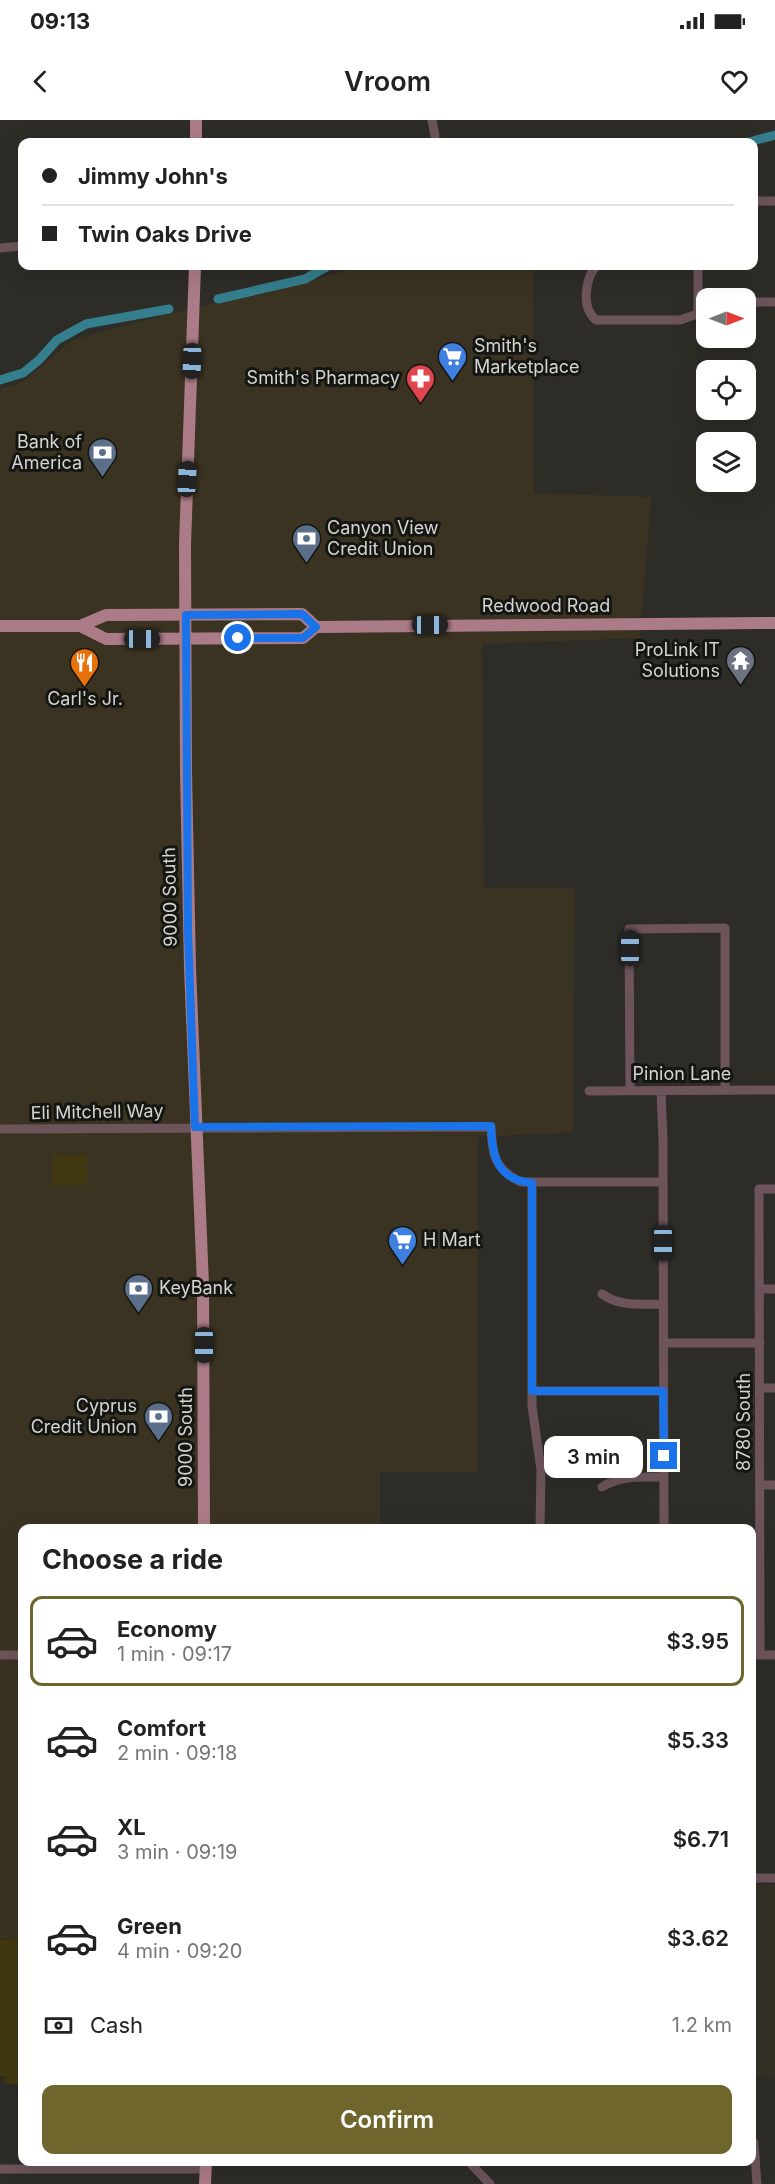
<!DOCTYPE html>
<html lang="en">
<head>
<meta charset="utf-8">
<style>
	:root { --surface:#fff; --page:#f6f6f6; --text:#222; --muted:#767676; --line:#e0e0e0; --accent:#6e662c }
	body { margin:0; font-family:Inter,sans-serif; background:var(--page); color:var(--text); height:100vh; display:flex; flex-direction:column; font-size:22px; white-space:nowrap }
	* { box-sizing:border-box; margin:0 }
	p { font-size:20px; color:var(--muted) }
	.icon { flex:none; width:33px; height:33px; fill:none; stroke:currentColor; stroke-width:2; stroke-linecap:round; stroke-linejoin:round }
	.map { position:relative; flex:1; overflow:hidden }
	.details { position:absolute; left:18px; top:1404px; width:738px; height:642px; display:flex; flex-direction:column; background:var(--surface); border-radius:12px; box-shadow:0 6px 24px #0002 }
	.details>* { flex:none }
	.top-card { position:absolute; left:18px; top:18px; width:740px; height:132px; border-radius:12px; box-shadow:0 6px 24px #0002; display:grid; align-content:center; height:132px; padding:0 24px; background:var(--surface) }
	.needle { width:39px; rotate:90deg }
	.buttons { position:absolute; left:696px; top:168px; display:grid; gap:12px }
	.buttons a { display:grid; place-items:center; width:60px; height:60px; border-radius:12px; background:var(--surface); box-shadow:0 6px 24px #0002; font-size:30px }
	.end { position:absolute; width:27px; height:27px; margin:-14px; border:8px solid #1a73e8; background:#fff; box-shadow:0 0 0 3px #fff }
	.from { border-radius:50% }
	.bubble { position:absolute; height:42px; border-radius:12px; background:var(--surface); box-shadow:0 6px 24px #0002; font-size:20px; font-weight:600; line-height:42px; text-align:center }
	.car { position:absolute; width:18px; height:36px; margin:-18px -9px; border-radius:8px; box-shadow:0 0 4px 2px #0007; background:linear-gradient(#222 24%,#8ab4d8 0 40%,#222 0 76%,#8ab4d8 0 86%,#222 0) }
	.top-card b { display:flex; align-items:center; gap:21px; height:57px; font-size:22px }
	.top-card b+b { border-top:2px solid var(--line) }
	.top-card i { width:15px; height:15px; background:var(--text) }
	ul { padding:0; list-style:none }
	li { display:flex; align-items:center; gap:18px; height:90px; margin:0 12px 9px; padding:0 12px; border:3px solid transparent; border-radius:12px }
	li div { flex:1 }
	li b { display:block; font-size:22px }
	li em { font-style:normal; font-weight:600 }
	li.selected { border-color:var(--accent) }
	li>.icon { width:54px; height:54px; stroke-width:1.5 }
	h2 { padding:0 24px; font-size:27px; line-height:72px }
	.pay { display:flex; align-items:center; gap:15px; height:66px; padding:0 24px; font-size:22px }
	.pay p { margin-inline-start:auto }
	.primary-button { display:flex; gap:12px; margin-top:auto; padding:12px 24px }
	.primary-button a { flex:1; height:69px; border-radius:12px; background:var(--accent); color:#fff; font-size:24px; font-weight:600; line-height:69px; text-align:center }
	.status { display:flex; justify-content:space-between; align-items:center; height:42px; padding:0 30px; background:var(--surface); direction:ltr }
	.status svg { height:16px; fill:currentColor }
	header { display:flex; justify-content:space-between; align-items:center; height:78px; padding:0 24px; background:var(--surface); font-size:27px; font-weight:600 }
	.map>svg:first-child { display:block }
</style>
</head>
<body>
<div class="status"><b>09:13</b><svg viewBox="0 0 49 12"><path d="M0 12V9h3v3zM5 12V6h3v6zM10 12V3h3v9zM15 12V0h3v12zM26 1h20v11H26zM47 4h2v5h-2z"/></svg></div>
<header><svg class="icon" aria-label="back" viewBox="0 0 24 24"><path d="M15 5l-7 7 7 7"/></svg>Vroom<svg class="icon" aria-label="heart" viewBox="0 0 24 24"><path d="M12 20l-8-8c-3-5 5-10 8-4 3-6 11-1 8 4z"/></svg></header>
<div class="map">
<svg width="775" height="2064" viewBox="0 0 775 2064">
	<rect width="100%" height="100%" fill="#2d2c27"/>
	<path fill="#3b3322" d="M 354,146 L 533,146 L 534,373 L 651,377 L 640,518 L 482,524 L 484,768 L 575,768 L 573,1012 L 478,1017 L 478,1352 L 380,1352 L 380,1408 L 22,1408 L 22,1819 L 0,1819 L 0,269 L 23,262 L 72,220 L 167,194 L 252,176 L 344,151 Z"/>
	<path fill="#343226" d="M 752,1765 L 775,1765 L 775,1957 L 752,1957 Z"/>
	<path fill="#41380f" d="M 53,1035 L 87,1035 L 87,1065 L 53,1065 Z
		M 22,1819 L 22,1964 L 5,1964 L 5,1956 L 0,1956 L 0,1820 Z"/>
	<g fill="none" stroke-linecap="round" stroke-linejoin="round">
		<path stroke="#357e8d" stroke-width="9" d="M 749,22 L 775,15
			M 218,179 L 305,159 L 328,146
			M 0,260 L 23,253 L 39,240 L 57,220 L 86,204 L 169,189"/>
		<path stroke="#6d545b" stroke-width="9" d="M 432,0 L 435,16
			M 753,81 L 775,81
			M 0,128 L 22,126
			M 596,146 C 585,159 581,188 596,200 L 680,200 L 706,191
			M 698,146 L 698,195
			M 746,182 L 775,182
			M 589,971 L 775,970
			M 630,971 L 629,809 L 725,808 L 725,970
			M 661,971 L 663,1021 L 664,1408
			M 0,1009 L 491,1007 C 492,1034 494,1049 521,1062 L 663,1062
			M 532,1063 L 532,1286 L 541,1350 L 540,1408
			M 760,1169 L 775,1169
			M 602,1174 C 620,1187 641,1184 663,1184
			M 664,1223 L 760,1223
			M 760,1268 L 775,1268
			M 532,1271 L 663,1271
			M 760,1365 L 775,1365
			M 602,1367 C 621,1355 642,1357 664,1357
			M 0,1535 L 22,1535
			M 752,1535 L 775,1535
			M 760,1535 L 759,1069 L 775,1069
			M 752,1758 L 775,1758
			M 752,2023 L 754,2023 L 757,2064
			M 469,2042 L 490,2064
			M 0,2049 L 206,2049"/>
		<path stroke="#ac7b88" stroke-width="12" d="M 196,22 L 196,0
			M 195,146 L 185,425 L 186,652 L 190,848 L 203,1165 L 204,1408
			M 0,506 L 80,506 L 106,495 L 302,494 L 316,507
			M 80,506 L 106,519 L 303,518 L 316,507 L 775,503
			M 205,2064 L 206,2042"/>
	</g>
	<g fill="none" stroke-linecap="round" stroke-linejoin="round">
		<path stroke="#1a73e8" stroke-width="8" d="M 238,518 L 303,518 L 316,507 L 302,494 L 186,495 L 188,811 L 195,1007 L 491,1006 C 492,1036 497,1060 532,1063 L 532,1271 L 663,1271 L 664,1336"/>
	</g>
	<defs>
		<symbol id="supermarket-pin" viewBox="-11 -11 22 30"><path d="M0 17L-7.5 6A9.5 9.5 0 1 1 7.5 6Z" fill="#3f7fe0" stroke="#151512"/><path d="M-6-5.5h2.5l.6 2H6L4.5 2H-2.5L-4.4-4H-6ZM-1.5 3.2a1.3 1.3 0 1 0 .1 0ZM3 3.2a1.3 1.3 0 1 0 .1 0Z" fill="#fff"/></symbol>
		<symbol id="pharmacy-pin" viewBox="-11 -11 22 30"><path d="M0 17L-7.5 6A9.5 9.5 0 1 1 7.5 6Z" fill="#e0444e" stroke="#151512"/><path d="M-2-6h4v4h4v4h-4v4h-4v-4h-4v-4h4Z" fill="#fff"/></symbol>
		<symbol id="bank-pin" viewBox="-11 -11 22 30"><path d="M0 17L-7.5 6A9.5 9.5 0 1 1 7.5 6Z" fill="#5c6f8a" stroke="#151512"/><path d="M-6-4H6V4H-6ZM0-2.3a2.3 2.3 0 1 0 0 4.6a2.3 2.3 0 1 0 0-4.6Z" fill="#fff"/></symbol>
		<symbol id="temple-pin" viewBox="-11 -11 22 30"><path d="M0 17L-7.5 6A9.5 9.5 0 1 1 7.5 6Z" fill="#6b7280" stroke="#151512"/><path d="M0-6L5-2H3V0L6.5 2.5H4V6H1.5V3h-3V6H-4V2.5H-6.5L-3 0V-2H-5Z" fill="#fff"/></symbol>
		<symbol id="restaurant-pin" viewBox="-11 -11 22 30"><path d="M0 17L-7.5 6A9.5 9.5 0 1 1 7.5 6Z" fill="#e8710a" stroke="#151512"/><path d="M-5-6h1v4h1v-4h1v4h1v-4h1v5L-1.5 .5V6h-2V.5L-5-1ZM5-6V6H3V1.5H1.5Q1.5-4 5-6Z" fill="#fff"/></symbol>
	</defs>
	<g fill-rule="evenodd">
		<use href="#supermarket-pin" x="436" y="220" width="33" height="45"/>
		<use href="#pharmacy-pin" x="404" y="242" width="33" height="45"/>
		<use href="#bank-pin" x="86" y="316" width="33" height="45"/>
		<use href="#bank-pin" x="290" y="402" width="33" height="45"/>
		<use href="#temple-pin" x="724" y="524" width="33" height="45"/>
		<use href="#restaurant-pin" x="68" y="526" width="33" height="45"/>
		<use href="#supermarket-pin" x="386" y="1104" width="33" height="45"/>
		<use href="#bank-pin" x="122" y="1152" width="33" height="45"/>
		<use href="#bank-pin" x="142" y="1280" width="33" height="45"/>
	</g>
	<g text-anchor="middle" stroke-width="6" stroke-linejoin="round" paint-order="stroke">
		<g font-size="18" fill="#d4d4d0" stroke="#151512" text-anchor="start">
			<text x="474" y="232">Smith's<tspan x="474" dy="21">Marketplace</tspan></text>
			<text x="400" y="264" text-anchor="end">Smith's Pharmacy</text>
			<text x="82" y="328" text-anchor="end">Bank of<tspan x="82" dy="21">America</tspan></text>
			<text x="327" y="414">Canyon View<tspan x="327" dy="21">Credit Union</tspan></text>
			<text x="720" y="536" text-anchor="end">ProLink IT<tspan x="720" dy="21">Solutions</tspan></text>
			<text x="85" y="585" text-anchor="middle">Carl's Jr.</text>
			<text x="423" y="1126">H Mart</text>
			<text x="159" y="1174">KeyBank</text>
			<text x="137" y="1292" text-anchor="end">Cyprus<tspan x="137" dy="21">Credit Union</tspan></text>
		</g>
		<g font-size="18" fill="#d4d4d0" stroke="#151512">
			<text x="546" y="492">Redwood Road</text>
			<text transform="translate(170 777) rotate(-91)" y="6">9000 South</text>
			<text x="682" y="960">Pinion Lane</text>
			<text transform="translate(97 992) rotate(-1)" y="6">Eli Mitchell Way</text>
			<text transform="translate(744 1302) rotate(-90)" y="6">8780 South</text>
			<text transform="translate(186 1317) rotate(-90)" y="6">9000 South</text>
		</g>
	</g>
</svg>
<div class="buttons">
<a><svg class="needle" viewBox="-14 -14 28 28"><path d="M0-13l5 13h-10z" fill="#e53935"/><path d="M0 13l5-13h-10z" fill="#767676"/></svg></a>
<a><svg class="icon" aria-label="locate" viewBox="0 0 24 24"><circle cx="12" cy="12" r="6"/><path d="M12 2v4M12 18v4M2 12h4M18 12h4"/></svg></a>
<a><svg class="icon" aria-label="layers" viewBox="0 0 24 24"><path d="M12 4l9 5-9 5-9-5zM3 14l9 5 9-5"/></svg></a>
</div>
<i class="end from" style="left:238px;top:518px"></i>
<i class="end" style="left:664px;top:1336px"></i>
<div class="bubble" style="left:544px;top:1316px;width:99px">3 min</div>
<i class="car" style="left:192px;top:241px;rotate:182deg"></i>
<i class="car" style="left:187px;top:359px;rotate:3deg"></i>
<i class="car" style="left:430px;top:505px;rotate:90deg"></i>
<i class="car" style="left:142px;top:519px;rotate:90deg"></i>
<i class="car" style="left:630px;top:828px;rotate:0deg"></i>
<i class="car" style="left:663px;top:1123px;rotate:180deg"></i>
<i class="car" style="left:204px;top:1225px;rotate:180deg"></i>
<div class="top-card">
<b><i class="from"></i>Jimmy John's</b>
<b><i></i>Twin Oaks Drive</b>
</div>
<section class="details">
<h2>Choose a ride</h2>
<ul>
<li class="selected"><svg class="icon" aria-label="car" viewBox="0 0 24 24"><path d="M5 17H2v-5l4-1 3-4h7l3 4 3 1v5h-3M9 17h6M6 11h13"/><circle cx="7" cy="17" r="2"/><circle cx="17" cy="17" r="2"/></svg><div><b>Economy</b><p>1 min · 09:17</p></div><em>$3.95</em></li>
<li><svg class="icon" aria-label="car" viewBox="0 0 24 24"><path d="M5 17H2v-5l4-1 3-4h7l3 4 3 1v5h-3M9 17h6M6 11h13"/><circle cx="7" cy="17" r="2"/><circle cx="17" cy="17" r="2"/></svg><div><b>Comfort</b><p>2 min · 09:18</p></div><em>$5.33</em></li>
<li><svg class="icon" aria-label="car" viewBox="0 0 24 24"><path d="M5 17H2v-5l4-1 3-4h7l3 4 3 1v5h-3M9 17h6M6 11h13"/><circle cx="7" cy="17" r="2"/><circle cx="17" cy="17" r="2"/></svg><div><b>XL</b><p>3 min · 09:19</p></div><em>$6.71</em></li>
<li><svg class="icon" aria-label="car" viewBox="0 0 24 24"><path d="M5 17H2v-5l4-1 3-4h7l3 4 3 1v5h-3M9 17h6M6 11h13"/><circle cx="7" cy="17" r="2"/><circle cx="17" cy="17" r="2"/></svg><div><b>Green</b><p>4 min · 09:20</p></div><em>$3.62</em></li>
</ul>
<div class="pay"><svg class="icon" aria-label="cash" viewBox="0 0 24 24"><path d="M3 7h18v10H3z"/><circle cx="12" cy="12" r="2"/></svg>Cash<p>1.2 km</p></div>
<div class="primary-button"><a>Confirm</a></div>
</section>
</div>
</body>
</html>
